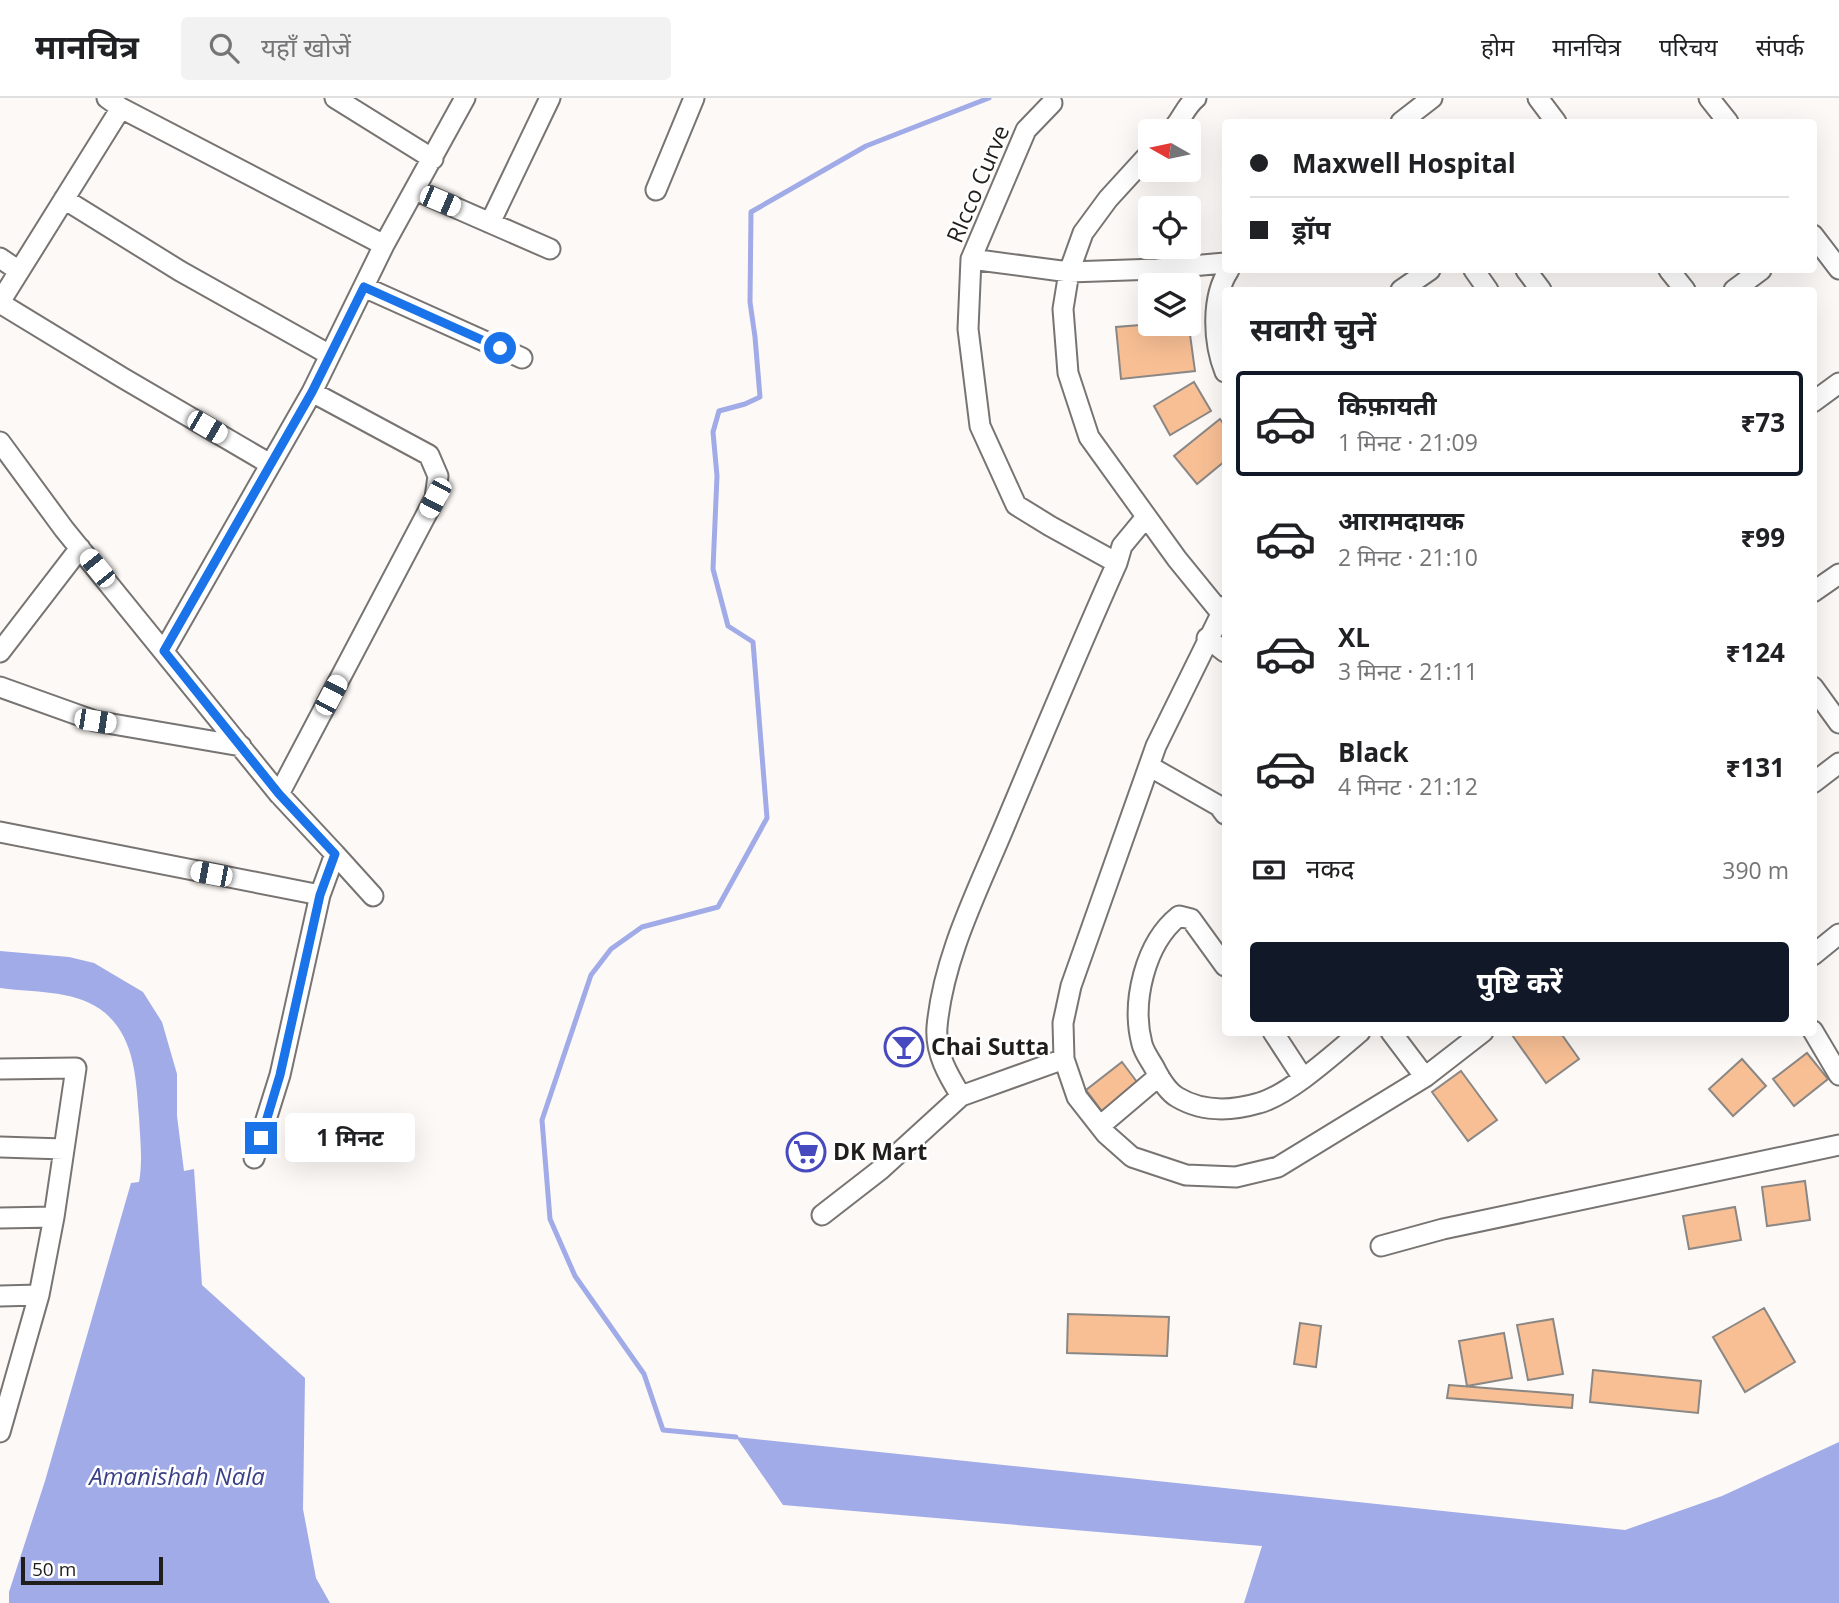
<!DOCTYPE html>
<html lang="hi">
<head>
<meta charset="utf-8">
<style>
	:root { --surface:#fff; --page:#f2f2f2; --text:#202124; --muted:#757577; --line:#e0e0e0; --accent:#111827 }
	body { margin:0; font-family:"Open Sans","Noto Sans Devanagari",sans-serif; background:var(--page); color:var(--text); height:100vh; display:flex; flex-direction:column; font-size:26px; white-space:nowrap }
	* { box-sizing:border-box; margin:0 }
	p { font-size:23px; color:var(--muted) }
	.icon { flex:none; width:38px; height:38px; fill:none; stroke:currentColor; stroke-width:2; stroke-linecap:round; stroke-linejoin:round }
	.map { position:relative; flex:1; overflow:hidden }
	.side { position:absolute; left:1222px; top:189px; width:595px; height:749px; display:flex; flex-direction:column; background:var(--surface); border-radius:7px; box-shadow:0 7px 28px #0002 }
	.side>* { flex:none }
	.hud { position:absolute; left:1222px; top:21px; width:595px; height:154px; border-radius:7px; box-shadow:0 7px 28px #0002; display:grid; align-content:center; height:154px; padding:0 28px; background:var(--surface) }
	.needle { width:46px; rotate:279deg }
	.buttons { position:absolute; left:1138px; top:21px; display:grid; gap:14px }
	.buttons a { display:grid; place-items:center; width:63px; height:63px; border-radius:7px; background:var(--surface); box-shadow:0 7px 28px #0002; font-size:35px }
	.scale { position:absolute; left:21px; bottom:18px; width:142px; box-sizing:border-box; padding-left:7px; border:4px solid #1f1e1d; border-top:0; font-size:19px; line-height:24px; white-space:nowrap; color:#1f1e1d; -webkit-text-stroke:5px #fff; paint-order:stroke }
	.end { position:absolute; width:32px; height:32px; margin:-16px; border:9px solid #1a73e8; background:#fff; box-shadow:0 0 0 4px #fff }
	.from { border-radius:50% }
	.bubble { position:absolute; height:49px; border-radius:7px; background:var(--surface); box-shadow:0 7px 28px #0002; font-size:23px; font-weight:700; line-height:49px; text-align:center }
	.car { position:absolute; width:21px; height:42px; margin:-21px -10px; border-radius:9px; box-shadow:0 0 5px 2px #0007; background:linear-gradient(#fff 24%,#345 0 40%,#fff 0 76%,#345 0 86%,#fff 0) }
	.hud b { display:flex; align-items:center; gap:24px; height:66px; font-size:26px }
	.hud b+b { border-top:2px solid var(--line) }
	.hud i { width:18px; height:18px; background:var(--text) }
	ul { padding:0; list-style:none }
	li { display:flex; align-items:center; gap:21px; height:105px; margin:0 14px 10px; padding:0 14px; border:4px solid transparent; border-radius:7px }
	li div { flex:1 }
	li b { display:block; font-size:26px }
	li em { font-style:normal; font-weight:700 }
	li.on { border-color:var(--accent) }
	li>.icon { width:63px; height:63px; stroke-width:1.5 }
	h2 { padding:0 28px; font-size:32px; line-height:84px }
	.pay { display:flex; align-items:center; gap:18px; height:77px; padding:0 28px; font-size:26px }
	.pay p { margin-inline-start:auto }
	.cta { display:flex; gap:14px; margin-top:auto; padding:14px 28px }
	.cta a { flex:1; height:80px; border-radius:7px; background:var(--accent); color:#fff; font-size:28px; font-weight:700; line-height:80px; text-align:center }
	header { display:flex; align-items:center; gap:42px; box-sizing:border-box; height:98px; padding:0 35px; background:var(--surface); border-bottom:2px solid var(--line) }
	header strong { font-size:33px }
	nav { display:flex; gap:38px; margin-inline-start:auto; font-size:24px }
	.search { width:490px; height:63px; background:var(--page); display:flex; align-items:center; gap:18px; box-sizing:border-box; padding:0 24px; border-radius:7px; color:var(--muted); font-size:26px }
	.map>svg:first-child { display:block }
</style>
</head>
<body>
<header>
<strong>मानचित्र</strong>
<div class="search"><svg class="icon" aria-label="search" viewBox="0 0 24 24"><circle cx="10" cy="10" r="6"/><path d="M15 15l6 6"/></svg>यहाँ खोजें</div>
<nav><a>होम</a><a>मानचित्र</a><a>परिचय</a><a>संपर्क</a></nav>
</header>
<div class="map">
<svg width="1839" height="1505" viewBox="0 0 1839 1505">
	<rect width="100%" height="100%" fill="#fdf9f6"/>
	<path fill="#a0abe7" d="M 0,853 L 69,859 L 94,865 L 143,894 L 162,924 L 177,976 L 177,1018 L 184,1073 L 194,1071 L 202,1187 L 305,1280 L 303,1411 L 316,1480 L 330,1505 L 9,1505 L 9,1494 L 45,1383 L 131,1085 L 139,1084 C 143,1062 140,1041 139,1019 C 136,980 135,936 100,911 C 70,891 33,895 0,890 Z
		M 736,1339 L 1625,1432 L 1722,1398 L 1839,1344 L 1839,1505 L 1244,1505 L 1262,1448 L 783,1407 Z"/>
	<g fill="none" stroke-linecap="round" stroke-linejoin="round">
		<path stroke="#a0abe7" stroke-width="5" d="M 736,1339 L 663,1332 L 644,1276 L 575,1178 L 550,1121 L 542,1022 L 591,877 L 611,851 L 642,829 L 718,809 L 767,720 L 753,544 L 728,528 L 713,471 L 717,378 L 713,334 L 719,313 L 745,306 L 760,299 L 755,239 L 750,204 L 751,114 L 866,48 L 989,0"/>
	</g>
	<path fill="#f8bf94" stroke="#8a8785" stroke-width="2" d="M 1188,222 L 1195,273 L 1121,281 L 1116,229 L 1153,226 L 1188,226 Z
		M 1194,284 L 1211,313 L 1170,337 L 1154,308 Z
		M 1220,321 L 1225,328 L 1225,363 L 1197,386 L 1174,358 Z
		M 1510,934 L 1560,934 L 1579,961 L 1546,985 Z
		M 1807,955 L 1828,981 L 1794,1008 L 1773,981 Z
		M 1742,961 L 1766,988 L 1733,1018 L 1709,991 Z
		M 1122,964 L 1140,988 L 1104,1016 L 1086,992 Z
		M 1461,973 L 1497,1022 L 1468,1043 L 1432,994 Z
		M 1805,1083 L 1810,1122 L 1767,1128 L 1762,1089 Z
		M 1735,1109 L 1741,1142 L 1689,1151 L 1683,1118 Z
		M 1764,1210 L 1795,1264 L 1745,1294 L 1713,1239 Z
		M 1068,1216 L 1169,1219 L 1167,1258 L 1067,1255 Z
		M 1553,1221 L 1563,1276 L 1528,1282 L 1517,1227 Z
		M 1300,1225 L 1321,1228 L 1316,1269 L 1294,1266 Z
		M 1504,1235 L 1512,1280 L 1467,1288 L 1459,1243 Z
		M 1593,1272 L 1701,1283 L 1698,1315 L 1590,1304 Z
		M 1449,1287 L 1573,1297 L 1572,1310 L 1447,1300 Z"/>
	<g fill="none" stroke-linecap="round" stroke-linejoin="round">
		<defs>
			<path id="street" d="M 107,0 L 121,10 L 384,147
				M 335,0 L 433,61
				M 1538,0 L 1556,24
				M 1709,0 L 1728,24
				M 1052,5 L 1026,32 L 971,161 L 968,231 L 980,328 L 1016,407 L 1050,428 L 1117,465
				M 1401,24 L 1432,0
				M 1171,33 C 1181,23 1185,9 1196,0
				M 1150,55 L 1108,101 L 1083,135 L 1069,174 L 1063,211 L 1068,275 L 1089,339 L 1177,461 L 1221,515
				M 415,92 L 550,151
				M 656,92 L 694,0
				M 64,101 L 180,173 L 330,257
				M 490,125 L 550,0
				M 1813,137 L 1839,171
				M 0,160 L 19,173
				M 971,161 L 1069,174 L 1157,171 L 1225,165
				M 1474,172 L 1488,192
				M 1526,172 L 1541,192
				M 1669,172 L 1685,192
				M 364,189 L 522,260
				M 1401,192 L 1430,172
				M 1734,192 L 1761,172
				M 0,204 L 121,10
				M 0,205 L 123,280 L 270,366
				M 1225,274 C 1213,244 1211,199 1229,172
				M 1813,304 L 1839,285
				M 0,344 L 64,431 L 279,696 L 335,756 L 320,797 L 280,977 L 254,1060
				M 1813,494 L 1839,476
				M 1225,508 L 1156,648 L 1071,888 L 1063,925 L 1064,961 L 1077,999 L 1106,1036 L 1132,1059 L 1186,1077 L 1236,1079 L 1278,1069 L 1425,979 L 1483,934
				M 1207,540 L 1225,554
				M 164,553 L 312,294 L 384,147 L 465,0
				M 0,554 L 80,450
				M 0,589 L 95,623 L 241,648
				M 1813,589 L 1839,625
				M 1149,668 L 1219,708 L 1225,716
				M 1813,685 L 1839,665
				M 279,696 L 435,400 L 438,378 L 429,357 L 312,294
				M 0,734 L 320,797
				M 335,756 L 373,798
				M 1813,857 L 1839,836
				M 1225,868 L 1191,821 L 1179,818 C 1145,845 1131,904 1142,946 C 1144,954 1150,962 1154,969 C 1159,979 1167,993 1177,999 C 1202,1014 1232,1013 1259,1005 C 1289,997 1335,955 1360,934
				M 1813,933 L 1839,977
				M 1273,934 L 1303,980
				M 1391,934 L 1425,979
				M 0,971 L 76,970 L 54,1119
				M 961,998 C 948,977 935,955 937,929 C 943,861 976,796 1002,734 C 1040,644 1077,554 1117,465 L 1122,448 L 1146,419
				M 1100,1028 L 1159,978
				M 0,1049 L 64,1051
				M 822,1117 L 880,1072 L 961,998 L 1064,961
				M 0,1120 L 54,1119 L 39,1197
				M 1381,1148 L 1443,1131 L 1839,1047
				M 0,1198 L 39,1197 L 0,1334"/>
		</defs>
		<use href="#street" stroke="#777472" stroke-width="23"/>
		<use href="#street" stroke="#fff" stroke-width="19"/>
	</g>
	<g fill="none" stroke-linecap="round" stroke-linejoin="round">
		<path stroke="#1a73e8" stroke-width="9" d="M 261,1040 L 280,977 L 320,797 L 335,756 L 279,696 L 164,553 L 312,294 L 364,189 L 500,250"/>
	</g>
	<defs>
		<symbol id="bar-ring" viewBox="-11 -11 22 22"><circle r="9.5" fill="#fff" stroke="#474abf" stroke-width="1.5"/><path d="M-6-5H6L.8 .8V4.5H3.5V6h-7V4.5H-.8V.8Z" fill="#474abf"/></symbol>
		<symbol id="supermarket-ring" viewBox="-11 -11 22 22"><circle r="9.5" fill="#fff" stroke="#474abf" stroke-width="1.5"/><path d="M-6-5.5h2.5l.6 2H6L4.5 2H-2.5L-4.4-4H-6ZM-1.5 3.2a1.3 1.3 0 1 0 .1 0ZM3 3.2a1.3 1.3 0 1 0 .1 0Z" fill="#474abf"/></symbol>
	</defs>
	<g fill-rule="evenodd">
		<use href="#bar-ring" x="882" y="927" width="44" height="44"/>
		<use href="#supermarket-ring" x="784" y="1032" width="44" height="44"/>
	</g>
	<g text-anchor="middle" stroke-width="5" stroke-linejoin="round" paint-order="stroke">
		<g font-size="23" fill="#1f1e1d" stroke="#fff">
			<text transform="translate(978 86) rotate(-67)" y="8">RIcco Curve</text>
		</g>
		<g font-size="23" font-weight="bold" fill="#1f1e1d" stroke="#fff" text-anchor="start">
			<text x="931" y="957">Chai Sutta</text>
			<text x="833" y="1062">DK Mart</text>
		</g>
		<g font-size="24" font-style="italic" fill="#3b4188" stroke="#fff">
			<text x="177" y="1387">Amanishah Nala</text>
		</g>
	</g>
</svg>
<div class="buttons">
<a><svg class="needle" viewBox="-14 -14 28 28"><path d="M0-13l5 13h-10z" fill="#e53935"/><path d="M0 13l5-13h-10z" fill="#757577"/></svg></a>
<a><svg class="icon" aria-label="locate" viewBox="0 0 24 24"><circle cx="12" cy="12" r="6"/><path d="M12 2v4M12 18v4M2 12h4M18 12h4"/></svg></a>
<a><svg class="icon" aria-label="layers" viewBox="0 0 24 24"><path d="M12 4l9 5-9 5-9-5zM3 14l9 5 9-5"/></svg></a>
</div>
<div class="scale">50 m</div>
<i class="end from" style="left:500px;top:250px"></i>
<i class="end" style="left:261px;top:1040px"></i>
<div class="bubble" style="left:285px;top:1015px;width:130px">1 मिनट</div>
<i class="car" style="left:440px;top:103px;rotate:113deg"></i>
<i class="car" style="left:207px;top:329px;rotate:120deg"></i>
<i class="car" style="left:435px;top:400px;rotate:208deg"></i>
<i class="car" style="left:97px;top:470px;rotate:321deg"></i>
<i class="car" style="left:331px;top:597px;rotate:28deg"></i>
<i class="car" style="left:95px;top:623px;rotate:99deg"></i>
<i class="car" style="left:211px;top:776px;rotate:281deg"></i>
<div class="hud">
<b><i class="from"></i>Maxwell Hospital</b>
<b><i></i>ड्रॉप</b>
</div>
<section class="side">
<h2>सवारी चुनें</h2>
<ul>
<li class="on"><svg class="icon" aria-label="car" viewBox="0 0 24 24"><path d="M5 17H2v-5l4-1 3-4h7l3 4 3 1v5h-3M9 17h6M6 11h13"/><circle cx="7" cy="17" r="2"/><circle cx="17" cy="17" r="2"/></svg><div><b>किफ़ायती</b><p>1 मिनट · 21:09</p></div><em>₹73</em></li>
<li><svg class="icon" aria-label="car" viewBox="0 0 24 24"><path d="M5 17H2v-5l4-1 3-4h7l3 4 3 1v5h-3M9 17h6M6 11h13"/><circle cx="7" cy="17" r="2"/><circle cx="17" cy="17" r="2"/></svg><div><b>आरामदायक</b><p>2 मिनट · 21:10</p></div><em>₹99</em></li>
<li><svg class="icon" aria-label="car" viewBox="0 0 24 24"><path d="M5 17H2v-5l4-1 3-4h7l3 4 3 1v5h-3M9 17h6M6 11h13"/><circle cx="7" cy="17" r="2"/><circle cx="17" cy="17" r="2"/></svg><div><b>XL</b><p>3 मिनट · 21:11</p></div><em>₹124</em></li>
<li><svg class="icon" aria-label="car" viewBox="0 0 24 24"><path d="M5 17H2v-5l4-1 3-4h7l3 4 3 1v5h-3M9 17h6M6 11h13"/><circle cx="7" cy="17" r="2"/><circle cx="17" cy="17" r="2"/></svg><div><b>Black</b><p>4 मिनट · 21:12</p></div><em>₹131</em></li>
</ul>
<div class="pay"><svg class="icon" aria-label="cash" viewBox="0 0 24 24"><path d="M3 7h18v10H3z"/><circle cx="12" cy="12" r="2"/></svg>नकद<p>390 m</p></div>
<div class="cta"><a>पुष्टि करें</a></div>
</section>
</div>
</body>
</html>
